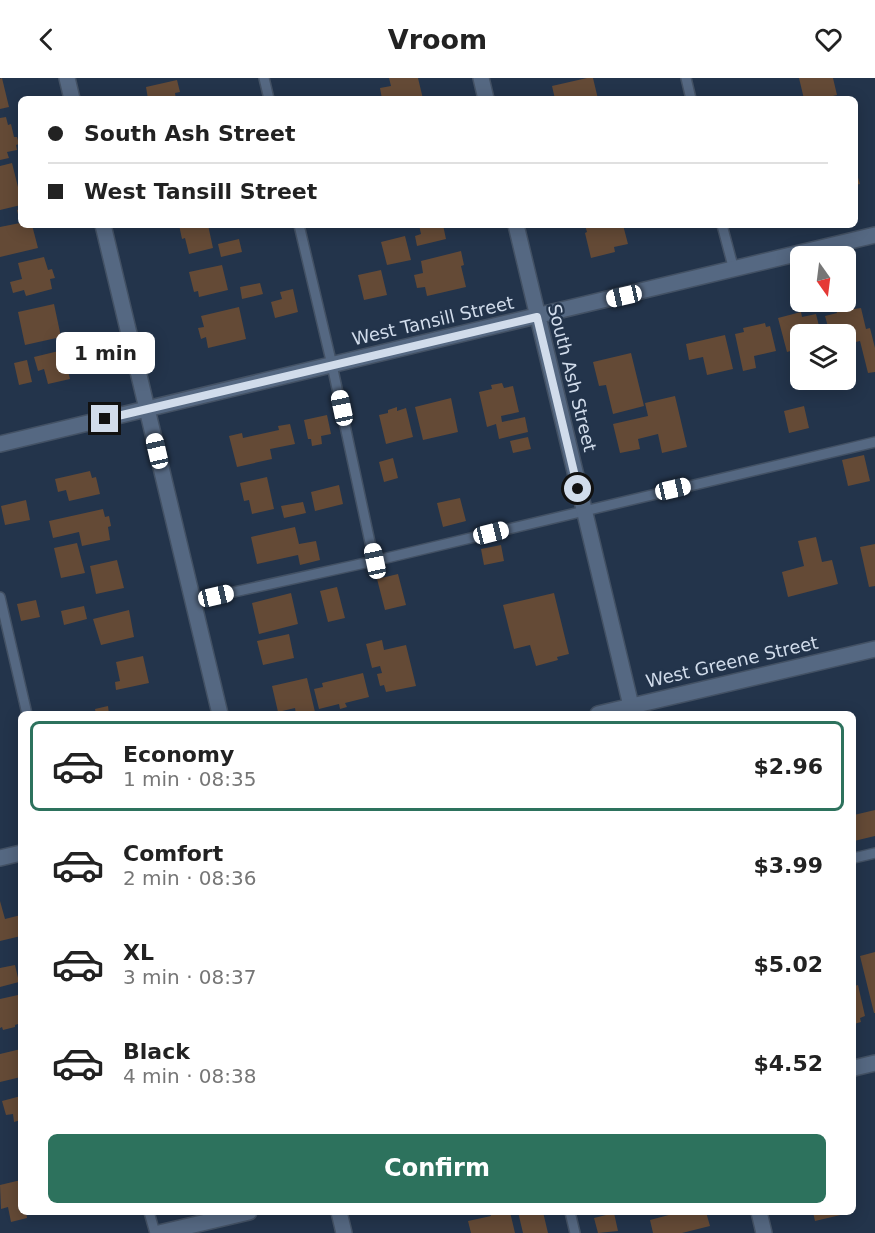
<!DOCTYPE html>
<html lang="en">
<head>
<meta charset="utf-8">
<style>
	:root { --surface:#fff; --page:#f2f2f2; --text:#222; --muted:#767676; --line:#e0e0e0; --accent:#2d725d }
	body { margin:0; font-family:"DejaVu Sans",sans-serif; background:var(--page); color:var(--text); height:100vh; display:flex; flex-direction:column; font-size:22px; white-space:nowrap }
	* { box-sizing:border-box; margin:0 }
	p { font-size:20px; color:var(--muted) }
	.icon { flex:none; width:33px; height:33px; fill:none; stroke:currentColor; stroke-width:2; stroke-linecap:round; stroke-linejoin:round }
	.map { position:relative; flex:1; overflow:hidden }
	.drawer { position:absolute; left:18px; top:633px; width:838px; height:504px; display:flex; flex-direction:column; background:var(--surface); border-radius:9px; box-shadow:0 3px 15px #0003 }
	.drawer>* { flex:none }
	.hud { position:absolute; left:18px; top:18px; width:840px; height:132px; border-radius:9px; box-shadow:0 3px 15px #0003; display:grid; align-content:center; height:132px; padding:0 30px; background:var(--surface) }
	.needle { width:39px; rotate:166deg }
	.tools { position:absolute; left:790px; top:168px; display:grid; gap:12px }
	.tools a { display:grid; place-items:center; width:66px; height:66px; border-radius:9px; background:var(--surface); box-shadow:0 3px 15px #0003; font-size:30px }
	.end { position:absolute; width:27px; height:27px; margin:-14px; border:8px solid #d1dceb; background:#111; box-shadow:0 0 0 3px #111 }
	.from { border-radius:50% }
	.bubble { position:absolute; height:42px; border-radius:9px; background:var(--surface); box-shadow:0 3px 15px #0003; font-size:20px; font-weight:700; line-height:42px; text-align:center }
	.car { position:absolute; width:18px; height:36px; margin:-18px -9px; border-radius:8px; box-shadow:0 0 4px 2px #0007; background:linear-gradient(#fff 24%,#345 0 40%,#fff 0 76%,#345 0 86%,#fff 0) }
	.hud b { display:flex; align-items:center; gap:21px; height:57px; font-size:22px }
	.hud b+b { border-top:2px solid var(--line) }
	.hud i { width:15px; height:15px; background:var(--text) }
	ul { padding:10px 0 0; list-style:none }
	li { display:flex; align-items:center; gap:18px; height:90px; margin:0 12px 9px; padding:0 18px; border:3px solid transparent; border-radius:9px }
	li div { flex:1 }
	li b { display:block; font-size:22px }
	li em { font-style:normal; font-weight:700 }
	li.selected { border-color:var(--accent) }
	li>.icon { width:54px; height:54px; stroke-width:1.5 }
	.button { display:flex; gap:12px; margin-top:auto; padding:12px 30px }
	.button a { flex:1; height:69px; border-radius:9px; background:var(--accent); color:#fff; font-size:24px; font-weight:700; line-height:69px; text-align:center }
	header { display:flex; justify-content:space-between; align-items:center; height:78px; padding:0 30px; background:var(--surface); font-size:27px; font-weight:700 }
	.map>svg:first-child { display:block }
</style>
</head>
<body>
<header><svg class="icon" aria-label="back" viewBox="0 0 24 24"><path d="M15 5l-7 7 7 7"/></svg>Vroom<svg class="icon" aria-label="heart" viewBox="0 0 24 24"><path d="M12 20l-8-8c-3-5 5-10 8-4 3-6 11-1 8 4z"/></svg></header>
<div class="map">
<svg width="875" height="1155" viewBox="0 0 875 1155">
	<rect width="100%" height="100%" fill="#23344b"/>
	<path fill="#644a36" d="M 2,0 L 9,29 L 0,31 L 0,1 Z
		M 389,0 L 418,0 L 423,21 L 382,21 L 380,10 L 391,8 Z
		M 587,0 L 593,0 L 598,21 L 555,21 L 552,8 Z
		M 799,0 L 833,0 L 837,17 L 821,21 L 804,21 Z
		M 177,2 L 180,14 L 175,15 L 176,21 L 148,21 L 146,9 Z
		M 6,39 L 8,47 L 11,46 L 14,59 L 17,59 L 19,66 L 16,67 L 17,72 L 7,74 L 9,80 L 0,82 L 0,40 Z
		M 12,85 L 18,109 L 21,108 L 21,127 L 0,132 L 0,88 Z
		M 855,90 L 860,106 L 855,107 Z
		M 21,131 L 21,147 L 32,147 L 38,170 L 0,179 L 0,149 L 20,145 L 17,132 Z
		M 179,147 L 208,147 L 213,170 L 189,176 L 185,160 L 182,161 Z
		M 419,147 L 443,147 L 446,161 L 417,168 L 415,158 L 421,156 Z
		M 585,147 L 623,147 L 628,166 L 614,169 L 615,174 L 591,180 L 585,155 L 587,154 Z
		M 405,158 L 411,182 L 387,187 L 381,164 Z
		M 239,161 L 242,174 L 221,179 L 218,166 Z
		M 461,173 L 464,187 L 461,188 L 466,209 L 427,218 L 425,209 L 417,210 L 414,197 L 423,195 L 421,183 Z
		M 44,179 L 48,192 L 52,191 L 55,200 L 50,201 L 52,211 L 26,218 L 24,212 L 13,215 L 10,204 L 22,201 L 18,185 Z
		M 222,187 L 228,212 L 199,219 L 198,213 L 194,214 L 189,194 Z
		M 381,192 L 387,217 L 364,222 L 358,197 Z
		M 260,205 L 263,216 L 242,221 L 240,209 Z
		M 293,211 L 298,234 L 275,240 L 271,224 L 282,221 L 280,214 Z
		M 852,224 L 854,231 L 861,230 L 866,251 L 870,250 L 875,270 L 875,294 L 868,295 L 860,263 L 847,266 L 846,256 L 830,256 L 825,238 L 837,235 L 835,228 Z
		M 54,226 L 61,259 L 25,267 L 18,234 Z
		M 239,229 L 246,261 L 208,270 L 206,259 L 201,261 L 198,250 L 204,249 L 201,238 Z
		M 801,234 L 802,239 L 816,236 L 821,256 L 801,256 L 801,270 L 787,274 L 778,240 Z
		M 765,245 L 766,249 L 770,248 L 776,273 L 754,278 L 756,290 L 743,293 L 735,256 L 744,254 L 743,250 Z
		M 725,257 L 733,291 L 707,297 L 703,279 L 689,282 L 686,266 Z
		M 67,271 L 71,288 L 67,289 L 70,301 L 48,306 L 44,291 L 38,293 L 34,279 Z
		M 631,275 L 644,328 L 613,336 L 606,307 L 599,308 L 593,284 Z
		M 27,282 L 32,304 L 19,307 L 14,285 Z
		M 502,305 L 504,310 L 513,308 L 519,334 L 501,338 L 502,344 L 525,339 L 528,354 L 499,361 L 496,346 L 487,349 L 479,314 L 492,311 L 491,307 Z
		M 675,318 L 687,369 L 662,375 L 658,356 L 638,361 L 640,371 L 620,375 L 613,346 L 648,338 L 645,325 Z
		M 451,320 L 458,354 L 423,362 L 415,329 Z
		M 804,328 L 809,350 L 789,355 L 784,333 Z
		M 397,329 L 397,333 L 406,330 L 413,359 L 386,366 L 379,337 L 388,335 L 388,332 Z
		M 327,337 L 331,356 L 321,358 L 322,366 L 312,368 L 311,361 L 308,361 L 304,342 Z
		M 290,346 L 295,366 L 270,371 L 272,381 L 237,389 L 229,358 L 242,355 L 243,360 L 279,352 L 278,348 Z
		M 528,359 L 531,371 L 513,375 L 510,363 Z
		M 864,377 L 870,403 L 848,408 L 842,382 Z
		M 393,380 L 398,400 L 384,404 L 379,384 Z
		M 90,393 L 92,400 L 96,399 L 100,416 L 69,423 L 66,412 L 58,414 L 55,401 Z
		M 267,399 L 274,431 L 252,436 L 249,422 L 244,423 L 240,405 Z
		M 339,407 L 343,426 L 315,433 L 311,414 Z
		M 460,420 L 466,443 L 443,449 L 437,425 Z
		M 26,422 L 30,442 L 5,447 L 1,428 Z
		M 303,424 L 306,435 L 284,440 L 281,428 Z
		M 103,431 L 105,439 L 109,438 L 111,448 L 108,449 L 110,462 L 82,468 L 79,454 L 53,460 L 49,443 Z
		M 295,449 L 299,466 L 316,463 L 320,482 L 300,487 L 298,477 L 257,486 L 251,459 Z
		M 816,459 L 822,484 L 832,482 L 838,506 L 788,519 L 782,494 L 804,488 L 798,463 Z
		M 77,465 L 85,495 L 61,500 L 54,470 Z
		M 875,466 L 875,508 L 869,509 L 860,469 Z
		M 501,467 L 504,483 L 484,487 L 481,471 Z
		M 117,482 L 124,510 L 96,516 L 90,488 Z
		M 398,496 L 406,527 L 385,532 L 377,501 Z
		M 337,509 L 345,540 L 328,544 L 320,513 Z
		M 291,515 L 298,546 L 259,556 L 252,525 Z
		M 554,515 L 569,576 L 557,579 L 558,582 L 536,588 L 530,567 L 514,571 L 503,527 Z
		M 36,522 L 40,539 L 21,543 L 17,526 Z
		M 84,528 L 87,541 L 64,547 L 61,533 Z
		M 129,532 L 134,559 L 101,567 L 93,541 Z
		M 289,556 L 294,580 L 263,587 L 257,563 Z
		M 382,562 L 384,572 L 406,567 L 416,608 L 386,614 L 384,607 L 380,608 L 377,596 L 382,595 L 380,588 L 372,590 L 366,566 Z
		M 143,578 L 149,605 L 116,612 L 115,604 L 120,603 L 116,584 Z
		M 363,595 L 369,619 L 345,625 L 347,629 L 340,631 L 339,626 L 319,631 L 314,611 L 323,609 L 322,605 Z
		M 307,600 L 315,634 L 296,636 L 295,630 L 278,634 L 272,608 Z
		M 108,628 L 109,636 L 96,636 L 95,631 Z
		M 875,732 L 875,758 L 854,763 L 854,737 Z
		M 0,823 L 5,841 L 21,837 L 21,858 L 0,863 Z
		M 875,874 L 875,935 L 874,935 L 860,878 Z
		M 15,887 L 19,904 L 0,909 L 0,890 Z
		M 858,907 L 865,938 L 860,940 L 861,944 L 854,946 L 854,908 Z
		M 18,917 L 21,930 L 21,945 L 15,947 L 15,949 L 3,952 L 2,949 L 0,950 L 0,921 Z
		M 21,971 L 21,999 L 0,1004 L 0,976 Z
		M 21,1018 L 21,1042 L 14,1044 L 13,1036 L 6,1037 L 2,1023 Z
		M 21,1102 L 21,1134 L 26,1134 L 27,1140 L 11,1144 L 8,1129 L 1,1131 L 0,1107 Z
		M 490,1134 L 510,1134 L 515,1155 L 471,1155 L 468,1143 L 491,1138 Z
		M 518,1134 L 543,1134 L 548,1155 L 523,1155 Z
		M 706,1134 L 710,1148 L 682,1155 L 653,1155 L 650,1142 L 680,1134 Z
		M 813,1134 L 849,1134 L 849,1135 L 815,1143 Z
		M 614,1135 L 618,1153 L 598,1155 L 594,1140 Z"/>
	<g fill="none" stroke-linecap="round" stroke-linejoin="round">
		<defs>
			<path id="service" d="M 264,0 L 269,21
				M 686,0 L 691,21
				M 299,147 L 332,287 L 374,483
				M 722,147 L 734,192
				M 0,519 L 27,636
				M 193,523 L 374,483 L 875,364
				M 854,780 L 875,775
				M 149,1134 L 155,1155
				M 570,1134 L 575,1155"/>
			<path id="minor" d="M 481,0 L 486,21
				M 516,147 L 633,636
				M 0,366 L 875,157
				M 598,636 L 875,571
				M 854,990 L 875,985
				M 759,1134 L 764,1155
				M 159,1155 L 249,1134"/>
			<path id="tertiary" d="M 67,0 L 72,21
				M 103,147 L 220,636
				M 0,780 L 21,775
				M 339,1134 L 344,1155"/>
		</defs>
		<use href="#service" stroke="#435164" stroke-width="12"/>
		<use href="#minor" stroke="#435164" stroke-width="18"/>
		<use href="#tertiary" stroke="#435164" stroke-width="18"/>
		<use href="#service" stroke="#556882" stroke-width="9"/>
		<use href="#minor" stroke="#556882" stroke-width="15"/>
		<use href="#tertiary" stroke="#556882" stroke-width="15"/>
	</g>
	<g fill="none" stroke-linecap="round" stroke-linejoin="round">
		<path stroke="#d1dceb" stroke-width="8" d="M 105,341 L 537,239 L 578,411"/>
	</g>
	<g text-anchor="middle" stroke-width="4.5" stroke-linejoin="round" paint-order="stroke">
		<g font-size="18" fill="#d1dceb" stroke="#23344b">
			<text transform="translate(433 243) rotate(-13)" y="6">West Tansill Street</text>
			<text transform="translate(572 300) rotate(76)" y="6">South Ash Street</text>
			<text transform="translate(732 584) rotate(-13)" y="6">West Greene Street</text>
		</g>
	</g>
</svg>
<div class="tools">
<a><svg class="needle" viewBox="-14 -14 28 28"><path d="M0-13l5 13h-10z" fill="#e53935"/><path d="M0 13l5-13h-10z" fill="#767676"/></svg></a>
<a><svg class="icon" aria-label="layers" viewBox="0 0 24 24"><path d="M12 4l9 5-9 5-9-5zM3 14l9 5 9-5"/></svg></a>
</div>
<i class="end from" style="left:578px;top:411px"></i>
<i class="end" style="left:105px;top:341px"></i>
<div class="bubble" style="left:56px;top:254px;width:99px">1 min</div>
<i class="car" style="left:624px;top:218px;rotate:257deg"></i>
<i class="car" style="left:342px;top:330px;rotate:348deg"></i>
<i class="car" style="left:157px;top:373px;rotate:347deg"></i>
<i class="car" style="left:673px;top:411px;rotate:77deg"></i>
<i class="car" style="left:491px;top:455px;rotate:76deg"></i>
<i class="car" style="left:375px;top:483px;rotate:348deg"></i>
<i class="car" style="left:216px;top:518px;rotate:77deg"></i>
<div class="hud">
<b><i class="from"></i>South Ash Street</b>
<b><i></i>West Tansill Street</b>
</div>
<section class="drawer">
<ul>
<li class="selected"><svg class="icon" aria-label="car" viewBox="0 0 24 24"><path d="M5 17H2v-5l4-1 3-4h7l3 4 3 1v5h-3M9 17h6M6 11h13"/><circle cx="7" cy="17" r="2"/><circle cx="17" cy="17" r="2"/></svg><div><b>Economy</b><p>1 min · 08:35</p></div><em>$2.96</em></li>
<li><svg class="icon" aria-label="car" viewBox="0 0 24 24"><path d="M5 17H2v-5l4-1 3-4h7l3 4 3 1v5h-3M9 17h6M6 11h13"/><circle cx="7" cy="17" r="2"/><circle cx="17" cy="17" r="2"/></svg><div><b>Comfort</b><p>2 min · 08:36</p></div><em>$3.99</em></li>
<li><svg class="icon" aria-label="car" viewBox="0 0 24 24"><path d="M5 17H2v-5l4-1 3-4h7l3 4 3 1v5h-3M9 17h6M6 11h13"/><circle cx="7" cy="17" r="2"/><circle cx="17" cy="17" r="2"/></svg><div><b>XL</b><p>3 min · 08:37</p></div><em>$5.02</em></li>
<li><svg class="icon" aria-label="car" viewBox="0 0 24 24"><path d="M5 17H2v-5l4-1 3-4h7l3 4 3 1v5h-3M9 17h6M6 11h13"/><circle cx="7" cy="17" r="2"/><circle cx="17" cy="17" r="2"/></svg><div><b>Black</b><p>4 min · 08:38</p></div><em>$4.52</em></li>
</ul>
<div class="button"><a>Confirm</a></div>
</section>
</div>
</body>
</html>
